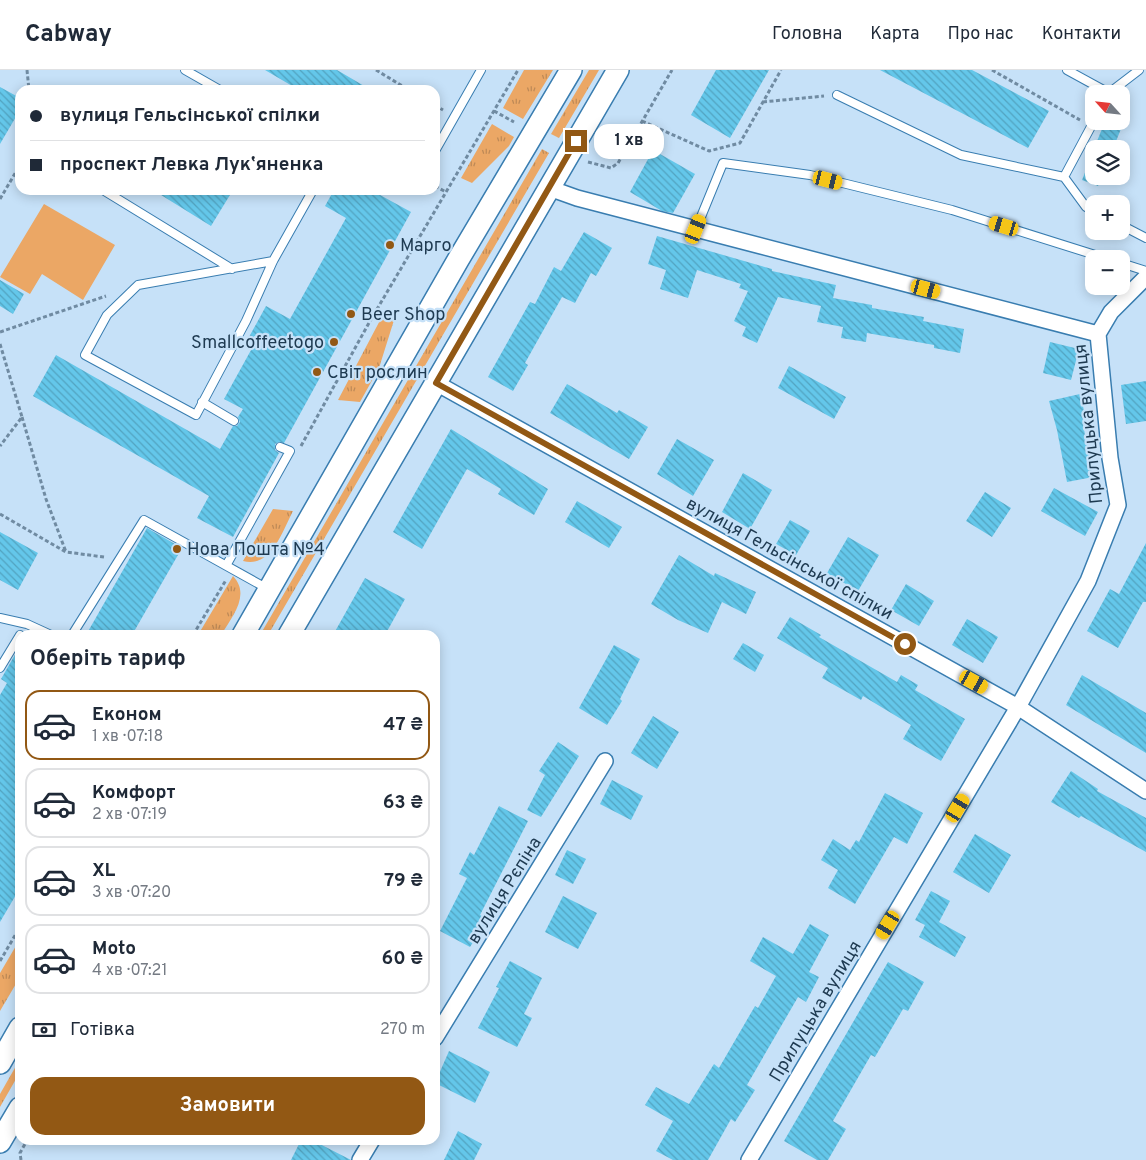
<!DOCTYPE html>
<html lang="uk">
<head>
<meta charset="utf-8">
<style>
	:root { --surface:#fff; --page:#f6f6f7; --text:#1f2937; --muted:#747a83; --line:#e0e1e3; --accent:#925814 }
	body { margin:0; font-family:Overpass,sans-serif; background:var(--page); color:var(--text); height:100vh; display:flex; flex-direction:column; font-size:19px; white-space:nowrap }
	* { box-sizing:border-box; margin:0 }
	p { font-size:16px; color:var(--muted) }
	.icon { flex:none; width:28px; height:28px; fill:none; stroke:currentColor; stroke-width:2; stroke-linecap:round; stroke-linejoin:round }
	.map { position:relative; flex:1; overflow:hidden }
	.sheet { position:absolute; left:15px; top:560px; width:425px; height:515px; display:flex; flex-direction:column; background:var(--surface); border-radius:15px; box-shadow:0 2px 12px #0003 }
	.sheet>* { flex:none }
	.hud { position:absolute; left:15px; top:15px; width:425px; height:110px; border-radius:15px; box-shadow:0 2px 12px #0003; display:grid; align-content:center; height:110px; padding:0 15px; background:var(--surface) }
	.needle { width:32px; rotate:297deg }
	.fabs { position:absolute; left:1085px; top:15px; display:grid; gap:10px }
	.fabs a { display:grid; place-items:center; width:45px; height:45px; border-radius:10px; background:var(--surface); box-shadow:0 2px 12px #0003; font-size:25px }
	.end { position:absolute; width:22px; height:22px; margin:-11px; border:6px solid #925814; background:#fff; box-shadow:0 0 0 2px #fff }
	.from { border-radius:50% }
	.bubble { position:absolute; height:35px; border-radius:15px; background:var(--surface); box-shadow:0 2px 12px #0003; font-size:16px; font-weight:700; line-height:35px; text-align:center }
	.car { position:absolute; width:15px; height:30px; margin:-15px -8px; border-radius:6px; box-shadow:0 0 4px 1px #0007; background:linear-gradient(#f5c518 24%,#345 0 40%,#f5c518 0 76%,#345 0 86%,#f5c518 0) }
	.hud b { display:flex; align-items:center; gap:18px; height:48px; font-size:19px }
	.hud b+b { border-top:1px solid var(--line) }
	.hud i { width:12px; height:12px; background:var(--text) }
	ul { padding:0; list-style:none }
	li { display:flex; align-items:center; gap:15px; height:70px; margin:0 10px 8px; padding:0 5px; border:2px solid var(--line); border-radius:15px }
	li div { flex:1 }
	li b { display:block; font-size:19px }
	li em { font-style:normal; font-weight:700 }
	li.current { border-color:var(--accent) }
	li>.icon { width:45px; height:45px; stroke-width:1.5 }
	h2 { padding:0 15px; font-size:22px; line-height:60px }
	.pay { display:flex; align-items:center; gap:12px; height:55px; padding:0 15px; font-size:19px }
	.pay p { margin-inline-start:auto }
	.primary-button { display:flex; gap:10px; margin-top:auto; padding:10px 15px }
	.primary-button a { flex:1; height:58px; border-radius:15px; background:var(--accent); color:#fff; font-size:20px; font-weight:700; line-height:58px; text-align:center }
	header { display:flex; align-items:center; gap:30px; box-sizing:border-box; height:70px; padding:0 25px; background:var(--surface); border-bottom:1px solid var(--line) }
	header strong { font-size:24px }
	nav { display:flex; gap:28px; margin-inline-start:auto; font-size:18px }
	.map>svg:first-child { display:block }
</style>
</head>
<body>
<header>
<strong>Cabway</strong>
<nav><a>Головна</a><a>Карта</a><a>Про нас</a><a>Контакти</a></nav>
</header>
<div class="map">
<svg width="1146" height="1090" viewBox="0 0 1146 1090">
	<defs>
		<pattern id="grass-tufts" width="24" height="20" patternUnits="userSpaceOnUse" patternTransform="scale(1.25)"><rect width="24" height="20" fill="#eba765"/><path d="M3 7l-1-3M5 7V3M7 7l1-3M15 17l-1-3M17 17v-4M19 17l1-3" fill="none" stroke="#be8956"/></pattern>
		<pattern id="building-back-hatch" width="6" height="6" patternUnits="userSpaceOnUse" patternTransform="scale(1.25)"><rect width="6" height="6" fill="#64c7ea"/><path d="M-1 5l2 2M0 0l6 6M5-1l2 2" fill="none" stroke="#52a3c0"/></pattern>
	</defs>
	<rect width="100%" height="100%" fill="#c6e1f8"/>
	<path fill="url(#grass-tufts)" d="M 524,0 L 553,0 L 523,49 L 503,38 Z
		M 589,0 L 599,0 L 559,68 L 551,64 Z
		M 492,54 L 514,67 L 509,76 L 472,113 L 461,108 Z
		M 542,79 L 549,83 L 268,565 L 260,565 Z
		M 386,239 L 395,247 L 379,298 L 360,332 L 338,330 Z
		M 273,439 L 293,441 C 283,460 271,499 243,491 Z
		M 233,506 C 251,525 232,547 221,565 L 198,565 Z
		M 20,869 L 20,907 L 0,941 L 0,903 Z
		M 20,989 L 20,1002 L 0,1037 L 0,1024 Z"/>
	<path fill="#eba765" d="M 44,134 L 115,175 L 83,230 L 42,204 L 30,224 L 0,207 Z"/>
	<path fill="url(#building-back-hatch)" d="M 265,0 L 337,0 L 371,20 L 299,20 Z
		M 716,0 L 769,0 L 730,68 L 691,45 Z
		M 880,0 L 972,0 L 1049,41 L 1028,78 Z
		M 0,17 L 20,28 L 20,40 L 0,74 Z
		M 1121,38 L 1128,41 L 1113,79 L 1094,79 L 1105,51 L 1121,51 Z
		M 653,80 L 695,104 L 673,143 L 662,141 L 630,122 Z
		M 1094,80 L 1094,106 L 1102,106 L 1098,116 L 1082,110 Z
		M 153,120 L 233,120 L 211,156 Z
		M 334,120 L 371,120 L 411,142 L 284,373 L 279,372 L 275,374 L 275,380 L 279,383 L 233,467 L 197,448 L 209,426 L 33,326 L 56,285 L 220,379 L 233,356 L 237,356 L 240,352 L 238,347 L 243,339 L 224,329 L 256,271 L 249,267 L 266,236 L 290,249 L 346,148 L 325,136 Z
		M 584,162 L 612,178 L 596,206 L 591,203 L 575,233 L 562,227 L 525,293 L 528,295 L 513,321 L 488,307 L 530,232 L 535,234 L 554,197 L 561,201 Z
		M 657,166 L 772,199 L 772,201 L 836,215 L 833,228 L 872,235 L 872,238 L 924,247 L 923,251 L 964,259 L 960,283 L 934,278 L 934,275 L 867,263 L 866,272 L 841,268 L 843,257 L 817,252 L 821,236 L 778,227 L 757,273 L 742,266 L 746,257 L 734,251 L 748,221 L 739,218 L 741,214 L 697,200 L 688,228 L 660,219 L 666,200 L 648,194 Z
		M 0,210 L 24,224 L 13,244 L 0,236 Z
		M 1050,272 L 1079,279 L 1071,310 L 1043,303 Z
		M 789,296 L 846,327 L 834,349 L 778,318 Z
		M 1146,311 L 1146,351 L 1126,354 L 1121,315 Z
		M 567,314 L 617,343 L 619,340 L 648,357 L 629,389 L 550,343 Z
		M 1080,324 L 1087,353 L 1083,354 L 1093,407 L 1067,412 L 1057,360 L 1049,331 Z
		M 451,359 L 548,419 L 534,445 L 498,424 L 501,419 L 467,399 L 422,479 L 393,462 Z
		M 677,369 L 714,390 L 693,426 L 657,404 Z
		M 743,403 L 772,420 L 750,459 L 722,442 Z
		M 1054,418 L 1098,442 L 1085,466 L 1041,441 Z
		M 985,422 L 1011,438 L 992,467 L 966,451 Z
		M 577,431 L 622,457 L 609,478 L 565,452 Z
		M 790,450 L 810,461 L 796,485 L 776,474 Z
		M 147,458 L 182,478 L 132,565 L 86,565 Z
		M 0,462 L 38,483 L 18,520 L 0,510 Z
		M 848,467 L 879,485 L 858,521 L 827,503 Z
		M 1146,473 L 1146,532 L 1143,532 L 1118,578 L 1087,561 L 1110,519 L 1119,524 Z
		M 679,485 L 714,506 L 715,503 L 756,522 L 746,544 L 722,532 L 708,563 L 678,550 L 651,534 Z
		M 365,508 L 405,529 L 385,565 L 333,565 Z
		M 906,514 L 934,531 L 919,556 L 891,540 Z
		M 790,547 L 821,565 L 819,567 L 897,612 L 901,605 L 918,615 L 915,620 L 965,649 L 941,691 L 903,669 L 911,655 L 863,626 L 861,630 L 822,608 L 828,598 L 777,568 Z
		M 967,549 L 998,567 L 983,593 L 952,575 Z
		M 743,573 L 764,585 L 755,602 L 733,589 Z
		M 614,575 L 640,589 L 620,629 L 622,631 L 607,655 L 579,638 Z
		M 20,576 L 20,666 L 17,672 L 20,683 L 20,818 L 0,852 L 0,625 L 7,613 L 1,609 Z
		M 1082,605 L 1146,643 L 1146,683 L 1066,635 Z
		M 653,646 L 679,662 L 657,699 L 631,683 Z
		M 558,672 L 579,686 L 541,747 L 527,740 L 545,705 L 539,701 Z
		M 1071,701 L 1098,719 L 1097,721 L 1146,748 L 1146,782 L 1081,746 L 1079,748 L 1051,732 Z
		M 612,710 L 643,726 L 631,750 L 600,734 Z
		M 885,723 L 923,743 L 907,774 L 894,767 L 855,834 L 828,818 L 838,800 L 821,790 L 833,769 L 850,780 L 856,770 L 859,772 Z
		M 499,736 L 528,751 L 480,845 L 488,849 L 470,877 L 440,861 L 467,808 L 459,804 L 470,782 L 474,785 Z
		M 975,764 L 1011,785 L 989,823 L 953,802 Z
		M 567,780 L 586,789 L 573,814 L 555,805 Z
		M 931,821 L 950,831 L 939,852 L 966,867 L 955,887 L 919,867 L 925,855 L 915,850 Z
		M 563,826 L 597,843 L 578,879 L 545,862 Z
		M 810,854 L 829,865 L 809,902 L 819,907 L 806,932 L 798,927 L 747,1015 L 755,1020 L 735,1052 L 731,1049 L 708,1090 L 673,1090 L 656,1081 L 673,1051 L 645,1035 L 656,1017 L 689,1034 L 714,994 L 719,998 L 755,936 L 758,938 L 776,906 L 750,891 L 763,867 L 793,884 Z
		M 510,891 L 542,908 L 524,944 L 532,948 L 517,977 L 478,958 L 499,918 L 496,917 Z
		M 888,892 L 924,912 L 908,941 L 903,939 L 875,987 L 871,985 L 833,1051 L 846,1059 L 828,1090 L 817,1090 L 784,1071 Z
		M 449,981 L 490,1002 L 475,1033 L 435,1013 Z
		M 458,1061 L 482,1074 L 474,1090 L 444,1090 Z
		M 301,1070 L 312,1070 L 351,1090 L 291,1090 Z"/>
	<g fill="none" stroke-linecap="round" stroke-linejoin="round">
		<defs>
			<path id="service" d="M 185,0 L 220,20
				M 1067,0 L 1109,23 L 1139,0
				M 837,25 L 961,85 L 1064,107
				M 1094,51 L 1064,107 L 1086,137 L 1094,141
				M 435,81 L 481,0
				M 103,120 L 232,199
				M 1121,155 L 1146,168
				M 696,159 L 723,93 L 810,105 L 952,140 L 1108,189
				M 273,191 L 138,215 L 107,245 L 85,285 L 196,345 L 246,251 L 273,191 L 313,120
				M 1121,193 L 1146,201
				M 202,332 L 234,351
				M 227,494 L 290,381 L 280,377
				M 0,548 L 27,554 L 51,565
				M 72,565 L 144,450 L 268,519
				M 0,598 L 20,565"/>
			<path id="minor" d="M 549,118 L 577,128 L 1098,264 L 1110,388 L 1118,435 L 1088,511 L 1018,637 L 749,1090
				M 1098,264 L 1111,242 L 1146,207
				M 436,313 L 1018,637 L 1146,721
				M 435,968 L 605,691
				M 360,1090 L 372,1070"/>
			<path id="secondary" d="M 243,565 L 458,190 L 571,0
				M 289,565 L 618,0
				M 0,993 L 20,958
				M 0,1072 L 20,1038"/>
		</defs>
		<use href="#service" stroke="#397db0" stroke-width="10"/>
		<use href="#minor" stroke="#397db0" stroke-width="18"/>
		<use href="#secondary" stroke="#397db0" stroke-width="24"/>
		<path stroke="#708ba2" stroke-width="3" stroke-dasharray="4 2.5" stroke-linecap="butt" d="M 27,0 L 29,20
			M 376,0 L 409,20
			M 992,0 L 1080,50
			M 763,32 L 824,26
			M 435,35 L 443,40
			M 494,41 L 514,52
			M 642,51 L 709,81 L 740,73 L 781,0
			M 588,92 L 611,98 L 618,93 L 672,0
			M 435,116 L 446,122
			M 0,129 L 20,95
			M 0,262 L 106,226
			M 0,274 L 22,347 L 0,376
			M 22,347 L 46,429 L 66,482
			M 301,376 L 370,251 L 518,0
			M 0,444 L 66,482 L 104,487
			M 193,565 L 226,510
			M 0,891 L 20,857
			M 21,1090 L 20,1083 L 25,1074"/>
		<use href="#service" stroke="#fff" stroke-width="8"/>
		<use href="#minor" stroke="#fff" stroke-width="15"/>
		<use href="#secondary" stroke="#fff" stroke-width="21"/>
	</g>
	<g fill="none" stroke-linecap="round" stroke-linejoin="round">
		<path stroke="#925814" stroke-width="6" d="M 576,71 L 436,313 L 905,574"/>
	</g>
	<g fill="#925814" stroke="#c6e1f8" stroke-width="2">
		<circle cx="390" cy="175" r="5"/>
		<circle cx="351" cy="244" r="5"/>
		<circle cx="334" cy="272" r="5"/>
		<circle cx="317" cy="302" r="5"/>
		<circle cx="177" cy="479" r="5"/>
	</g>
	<g text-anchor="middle" stroke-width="4.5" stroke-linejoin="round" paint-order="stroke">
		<g font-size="18" fill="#1e3a51" stroke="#c6e1f8" text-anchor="start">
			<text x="400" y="181">Марго</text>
			<text x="361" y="250">Beer Shop</text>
			<text x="324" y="278" text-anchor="end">Smallcoffeetogo</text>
			<text x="327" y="308">Світ рослин</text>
			<text x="187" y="485">Нова Пошта №4</text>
		</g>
		<g font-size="18" fill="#1e3a51" stroke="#c6e1f8">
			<text transform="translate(1088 354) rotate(-96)" y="6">Прилуцька вулиця</text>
			<text transform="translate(790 488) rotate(29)" y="6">вулиця Гельсінської спілки</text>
			<text transform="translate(504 820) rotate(-58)" y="6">вулиця Рєпіна</text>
			<text transform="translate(815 941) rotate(-59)" y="6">Прилуцька вулиця</text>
		</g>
	</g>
</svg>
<div class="fabs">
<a><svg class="needle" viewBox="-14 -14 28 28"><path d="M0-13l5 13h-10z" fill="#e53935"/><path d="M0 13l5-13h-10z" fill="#747a83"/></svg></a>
<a><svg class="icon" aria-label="layers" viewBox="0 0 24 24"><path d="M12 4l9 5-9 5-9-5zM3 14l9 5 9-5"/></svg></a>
<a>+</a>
<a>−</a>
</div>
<i class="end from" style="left:905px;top:574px"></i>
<i class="end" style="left:576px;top:71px"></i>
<div class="bubble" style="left:594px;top:54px;width:70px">1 хв</div>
<i class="car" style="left:828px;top:110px;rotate:104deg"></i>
<i class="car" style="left:1004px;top:156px;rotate:287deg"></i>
<i class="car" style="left:696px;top:159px;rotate:22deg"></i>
<i class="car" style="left:926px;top:219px;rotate:105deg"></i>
<i class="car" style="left:974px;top:612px;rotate:119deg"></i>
<i class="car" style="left:958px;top:738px;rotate:31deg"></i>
<i class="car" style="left:888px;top:855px;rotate:211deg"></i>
<div class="hud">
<b><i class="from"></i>вулиця Гельсінської спілки</b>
<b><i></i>проспект Левка Лукʼяненка</b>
</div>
<section class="sheet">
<h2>Оберіть тариф</h2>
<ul>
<li class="current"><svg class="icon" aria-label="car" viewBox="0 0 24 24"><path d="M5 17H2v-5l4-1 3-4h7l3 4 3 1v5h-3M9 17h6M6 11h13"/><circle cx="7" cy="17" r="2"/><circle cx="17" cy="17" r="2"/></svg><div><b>Економ</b><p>1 хв · 07:18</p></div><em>47 ₴</em></li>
<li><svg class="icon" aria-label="car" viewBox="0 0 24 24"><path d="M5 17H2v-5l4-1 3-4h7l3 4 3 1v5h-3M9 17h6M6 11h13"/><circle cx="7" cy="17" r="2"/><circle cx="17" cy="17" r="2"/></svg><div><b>Комфорт</b><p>2 хв · 07:19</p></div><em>63 ₴</em></li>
<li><svg class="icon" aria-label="car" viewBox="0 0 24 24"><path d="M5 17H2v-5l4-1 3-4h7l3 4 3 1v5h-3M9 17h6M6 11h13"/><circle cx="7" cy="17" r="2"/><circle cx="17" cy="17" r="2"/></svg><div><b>XL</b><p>3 хв · 07:20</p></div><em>79 ₴</em></li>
<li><svg class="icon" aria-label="car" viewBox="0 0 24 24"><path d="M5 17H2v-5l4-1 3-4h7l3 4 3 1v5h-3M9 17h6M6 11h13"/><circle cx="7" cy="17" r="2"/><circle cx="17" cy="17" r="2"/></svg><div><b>Moto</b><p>4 хв · 07:21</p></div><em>60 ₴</em></li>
</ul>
<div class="pay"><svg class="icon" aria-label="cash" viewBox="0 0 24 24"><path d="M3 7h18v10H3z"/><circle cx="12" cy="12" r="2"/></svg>Готівка<p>270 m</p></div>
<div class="primary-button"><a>Замовити</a></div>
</section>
</div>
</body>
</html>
